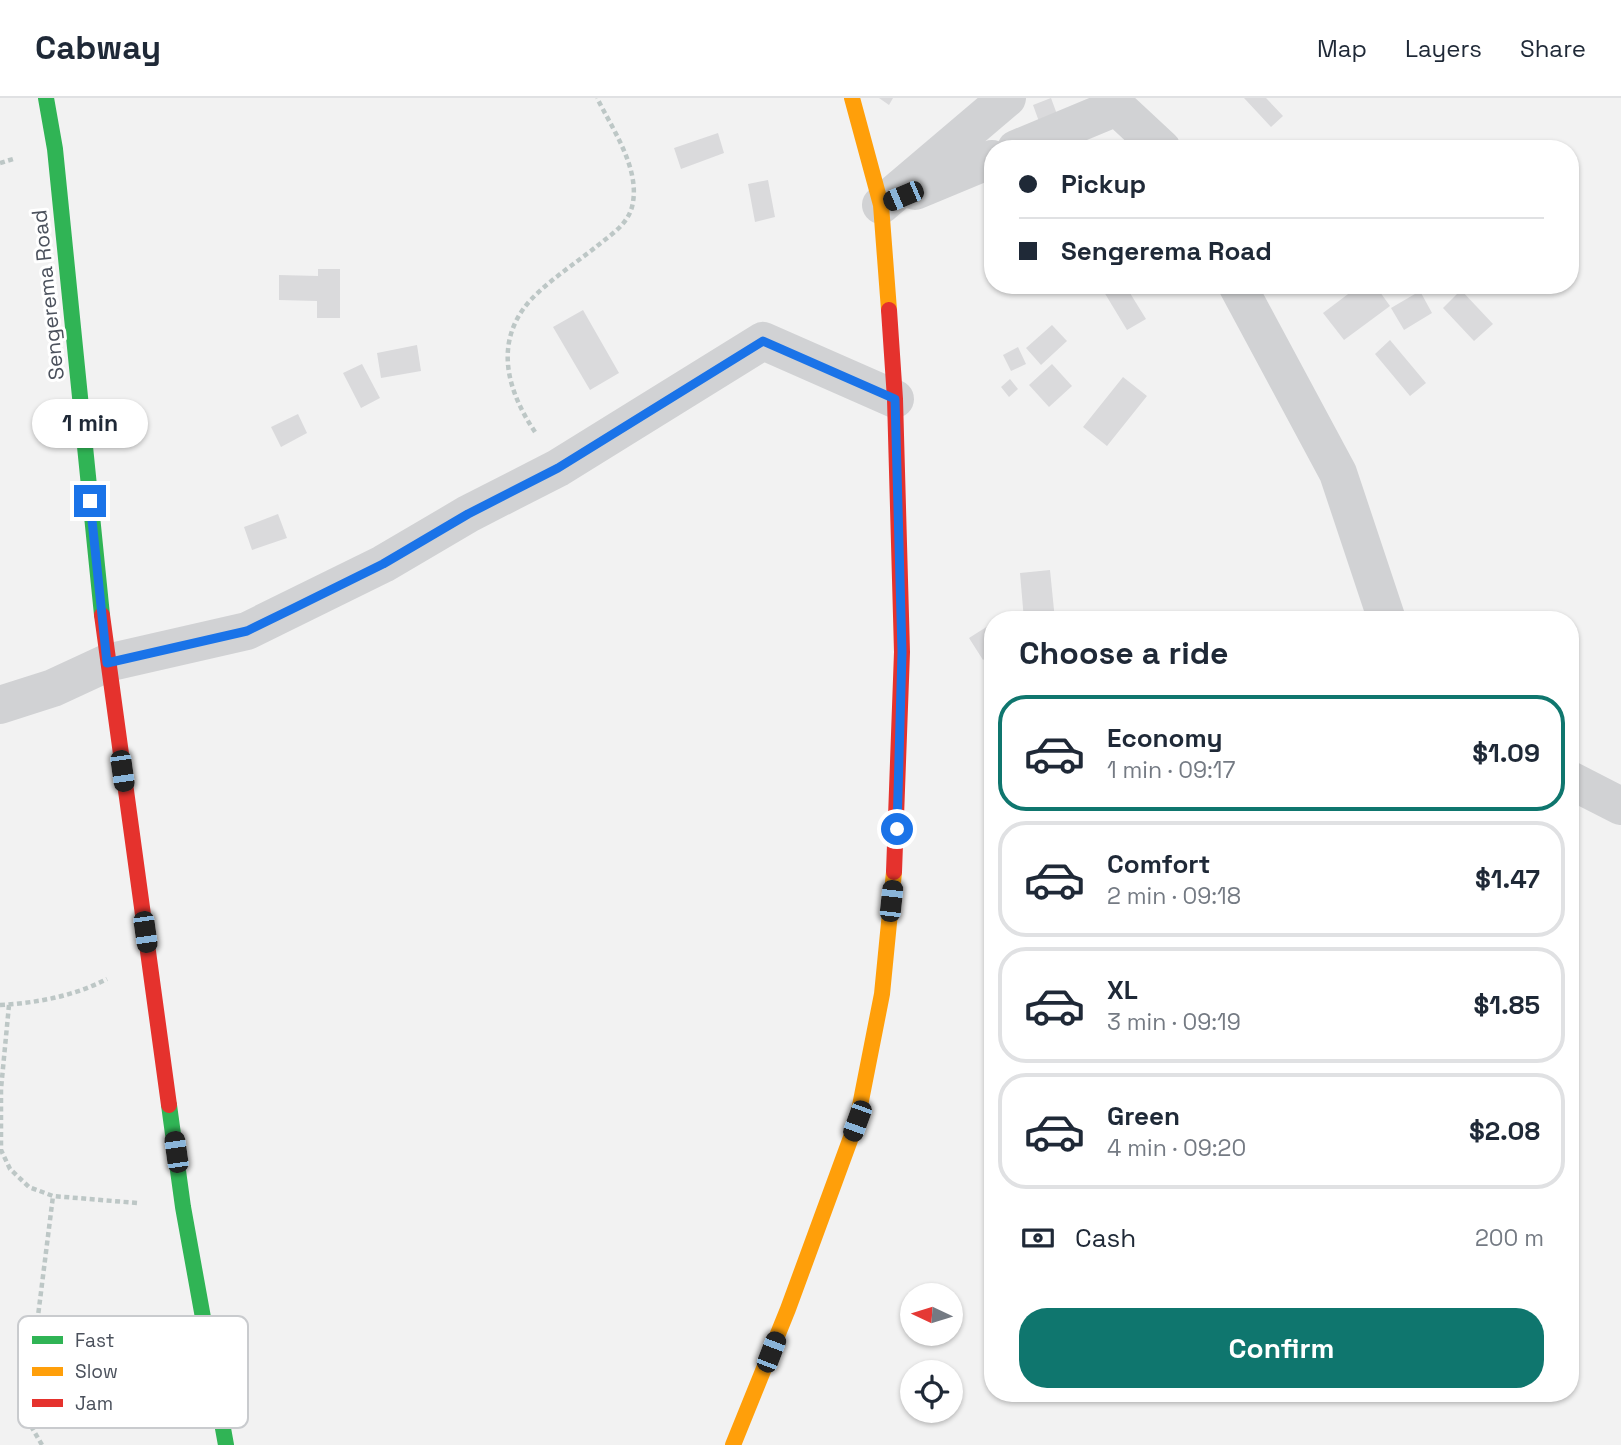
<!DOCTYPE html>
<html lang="en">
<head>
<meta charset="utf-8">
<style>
	:root { --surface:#fff; --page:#f6f6f7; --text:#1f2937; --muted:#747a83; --line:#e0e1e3; --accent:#0f766e }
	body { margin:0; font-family:"Space Grotesk",sans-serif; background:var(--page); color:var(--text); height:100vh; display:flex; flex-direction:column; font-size:26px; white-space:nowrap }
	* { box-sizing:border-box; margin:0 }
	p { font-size:23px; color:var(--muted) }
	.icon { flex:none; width:38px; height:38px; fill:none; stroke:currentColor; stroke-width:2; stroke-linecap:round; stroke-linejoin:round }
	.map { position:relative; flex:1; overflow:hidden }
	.sheet { position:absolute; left:984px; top:513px; width:595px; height:791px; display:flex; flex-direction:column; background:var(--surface); border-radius:28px; box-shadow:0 2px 5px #0004 }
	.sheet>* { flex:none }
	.top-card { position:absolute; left:984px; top:42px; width:595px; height:154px; border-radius:28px; box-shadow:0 2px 5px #0004; display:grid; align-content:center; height:154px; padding:0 35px; background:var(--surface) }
	.needle { width:46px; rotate:274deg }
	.buttons { position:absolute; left:900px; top:1185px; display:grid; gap:14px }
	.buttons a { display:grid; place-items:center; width:63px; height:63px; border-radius:50%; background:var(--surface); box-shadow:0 2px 5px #0004; font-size:35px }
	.end { position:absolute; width:32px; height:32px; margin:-16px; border:9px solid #1a73e8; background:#fff; box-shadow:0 0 0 4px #fff }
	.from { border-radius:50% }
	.bubble { position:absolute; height:49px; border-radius:24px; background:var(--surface); box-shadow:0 2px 5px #0004; font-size:23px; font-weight:700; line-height:49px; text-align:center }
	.car { position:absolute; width:21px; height:42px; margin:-21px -10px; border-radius:9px; box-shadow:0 0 5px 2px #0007; background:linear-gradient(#222 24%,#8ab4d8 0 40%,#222 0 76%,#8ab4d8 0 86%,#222 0) }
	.top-card b { display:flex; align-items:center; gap:24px; height:66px; font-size:26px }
	.top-card b+b { border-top:2px solid var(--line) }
	.top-card i { width:18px; height:18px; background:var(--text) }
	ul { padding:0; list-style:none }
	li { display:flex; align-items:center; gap:21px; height:116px; margin:0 14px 10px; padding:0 21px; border:4px solid var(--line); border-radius:28px }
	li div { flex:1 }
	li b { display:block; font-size:26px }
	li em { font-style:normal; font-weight:700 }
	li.active { border-color:var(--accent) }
	li>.icon { width:63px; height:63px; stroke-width:1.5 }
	h2 { padding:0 35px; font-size:32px; line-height:84px }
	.pay { display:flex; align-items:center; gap:18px; height:77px; padding:0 35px; font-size:26px }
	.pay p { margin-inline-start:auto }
	.primary-button { display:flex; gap:14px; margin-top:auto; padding:14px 35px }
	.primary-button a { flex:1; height:80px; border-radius:28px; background:var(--accent); color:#fff; font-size:28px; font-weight:700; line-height:80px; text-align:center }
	header { display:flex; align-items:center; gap:42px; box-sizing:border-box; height:98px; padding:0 35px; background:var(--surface); border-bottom:2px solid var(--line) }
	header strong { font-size:33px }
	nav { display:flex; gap:38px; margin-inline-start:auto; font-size:24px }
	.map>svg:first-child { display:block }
</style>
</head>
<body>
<header>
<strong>Cabway</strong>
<nav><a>Map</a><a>Layers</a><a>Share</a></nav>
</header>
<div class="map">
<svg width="1621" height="1347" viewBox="0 0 1621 1347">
	<rect width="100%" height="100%" fill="#f2f2f2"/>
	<path fill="#dadadc" d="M 879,0 L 893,0 L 889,7 Z
		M 1051,0 L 1068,46 L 1049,51 L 1033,7 Z
		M 1244,0 L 1266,0 L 1283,18 L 1271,29 Z
		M 718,35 L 724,55 L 681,71 L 674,50 Z
		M 768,82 L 775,119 L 755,124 L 748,86 Z
		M 318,171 L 340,171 L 340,220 L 317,220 L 317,203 L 279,202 L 279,177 L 318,178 Z
		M 1103,187 L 1125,187 L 1146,221 L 1127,232 L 1101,189 Z
		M 1360,187 L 1375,187 L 1390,208 L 1344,242 L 1323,215 Z
		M 1461,192 L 1493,226 L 1474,243 L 1443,210 Z
		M 1420,193 L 1432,215 L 1404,232 L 1391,210 Z
		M 583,212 L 619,275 L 590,292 L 553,229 Z
		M 1052,227 L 1067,243 L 1041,267 L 1026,250 Z
		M 1390,242 L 1426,285 L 1410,298 L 1375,256 Z
		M 417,247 L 421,273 L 381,280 L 377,255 Z
		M 1018,249 L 1026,266 L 1011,273 L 1003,257 Z
		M 362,266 L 380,300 L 361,310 L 343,275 Z
		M 1052,266 L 1072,288 L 1049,309 L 1029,287 Z
		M 1123,279 L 1147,298 L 1107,348 L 1083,329 Z
		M 1010,281 L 1018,291 L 1009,299 L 1001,289 Z
		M 298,316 L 307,335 L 281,349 L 271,329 Z
		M 278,416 L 287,440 L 252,452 L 244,429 Z
		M 1050,472 L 1055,522 L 1024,522 L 1020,475 Z
		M 988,528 L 992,536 L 992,555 L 983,562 L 969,540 Z"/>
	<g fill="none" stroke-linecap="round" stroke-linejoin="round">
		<path stroke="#bdc7c6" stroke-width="4.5" stroke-dasharray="5 3.5" stroke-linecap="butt" d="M 0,65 L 13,61
			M 535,334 C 510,297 494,251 524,210 C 540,188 575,166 597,148 C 612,136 630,125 633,104 C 639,69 612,30 597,0
			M 0,907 C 37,905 74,898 107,881
			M 9,907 L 1,991 L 1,1052 L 10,1071 L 29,1089 L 53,1098 L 137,1105
			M 42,1347 L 31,1328 L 27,1306 L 53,1098"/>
		<path stroke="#d1d2d4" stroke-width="38" d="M 1016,51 L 1117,9 L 1162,51
			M 915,93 L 992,61
			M 881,107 L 1007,0
			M 1237,187 L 1338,375 L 1387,522
			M 0,607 L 53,590 L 107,565 L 247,533 L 383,466 L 468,416 L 558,370 L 763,243 L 895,301
			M 1570,682 L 1621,708"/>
		<path stroke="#30b455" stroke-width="16" d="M 46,0 L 55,51 L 102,517
			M 169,1007 L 183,1109 L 226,1347"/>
		<path stroke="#ff9f0a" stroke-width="16" d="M 852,0 L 881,107 L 889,212
			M 733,1347 L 788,1211 L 857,1023 L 882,896 L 894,774"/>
		<path stroke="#e5322d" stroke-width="16" d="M 889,212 L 895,301 L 902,554 L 894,774
			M 102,517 L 169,1007"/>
	</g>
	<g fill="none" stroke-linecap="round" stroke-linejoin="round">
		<path stroke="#1a73e8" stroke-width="9" d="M 90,403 L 107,565 L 247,533 L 292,511 L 383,466 L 468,416 L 558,370 L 763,243 L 895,301 L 902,554 L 897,731"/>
	</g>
	<g text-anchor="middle" stroke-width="6" stroke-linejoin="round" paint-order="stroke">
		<g font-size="21" fill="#4b515c" stroke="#fff">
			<text transform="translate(48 197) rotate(-96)" y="7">Sengerema Road</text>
		</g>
	</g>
	<rect x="18" y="1218" width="230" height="112" rx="10" fill="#fff" stroke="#c9cbce" stroke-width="2"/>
	<rect x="32" y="1238" width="31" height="8" fill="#30b455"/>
	<rect x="32" y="1269" width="31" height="9" fill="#ff9f0a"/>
	<rect x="32" y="1301" width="31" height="8" fill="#e5322d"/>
	<g font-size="19" fill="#4b515c">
		<text x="75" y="1249">Fast</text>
		<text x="75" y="1280">Slow</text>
		<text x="75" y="1312">Jam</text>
	</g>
</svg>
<div class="buttons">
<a><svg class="needle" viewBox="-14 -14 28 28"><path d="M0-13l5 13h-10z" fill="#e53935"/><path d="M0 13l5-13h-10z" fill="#747a83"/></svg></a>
<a><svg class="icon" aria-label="locate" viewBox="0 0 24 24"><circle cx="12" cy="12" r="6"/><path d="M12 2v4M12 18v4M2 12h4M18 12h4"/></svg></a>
</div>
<i class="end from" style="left:897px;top:731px"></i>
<i class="end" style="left:90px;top:403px"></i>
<div class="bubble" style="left:32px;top:301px;width:116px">1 min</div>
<i class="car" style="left:903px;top:98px;rotate:247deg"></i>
<i class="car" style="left:122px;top:673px;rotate:172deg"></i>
<i class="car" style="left:891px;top:803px;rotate:6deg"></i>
<i class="car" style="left:145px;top:834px;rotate:172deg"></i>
<i class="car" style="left:857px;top:1023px;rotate:200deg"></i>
<i class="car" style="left:176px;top:1054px;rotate:352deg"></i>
<i class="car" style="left:771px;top:1254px;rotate:21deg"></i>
<div class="top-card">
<b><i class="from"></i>Pickup</b>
<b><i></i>Sengerema Road</b>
</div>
<section class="sheet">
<h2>Choose a ride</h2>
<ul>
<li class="active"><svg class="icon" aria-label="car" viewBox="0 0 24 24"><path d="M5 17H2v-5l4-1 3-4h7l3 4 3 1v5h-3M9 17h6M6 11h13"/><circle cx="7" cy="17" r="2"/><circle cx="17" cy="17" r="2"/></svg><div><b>Economy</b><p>1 min · 09:17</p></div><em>$1.09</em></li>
<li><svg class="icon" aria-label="car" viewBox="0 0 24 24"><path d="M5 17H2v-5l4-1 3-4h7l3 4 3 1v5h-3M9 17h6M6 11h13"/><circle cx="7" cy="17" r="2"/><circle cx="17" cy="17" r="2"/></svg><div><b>Comfort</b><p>2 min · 09:18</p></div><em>$1.47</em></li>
<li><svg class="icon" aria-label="car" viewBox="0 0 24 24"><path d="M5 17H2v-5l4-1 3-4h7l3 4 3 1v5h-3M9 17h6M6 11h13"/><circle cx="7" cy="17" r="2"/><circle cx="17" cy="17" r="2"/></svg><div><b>XL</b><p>3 min · 09:19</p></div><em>$1.85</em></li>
<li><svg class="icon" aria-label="car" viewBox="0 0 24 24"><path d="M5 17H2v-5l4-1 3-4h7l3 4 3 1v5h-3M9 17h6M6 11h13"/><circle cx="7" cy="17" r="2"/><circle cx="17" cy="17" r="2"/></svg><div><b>Green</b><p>4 min · 09:20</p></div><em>$2.08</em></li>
</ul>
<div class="pay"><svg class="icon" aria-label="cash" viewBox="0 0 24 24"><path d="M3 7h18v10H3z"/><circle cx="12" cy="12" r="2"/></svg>Cash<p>200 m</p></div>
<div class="primary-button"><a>Confirm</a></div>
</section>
</div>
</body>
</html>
